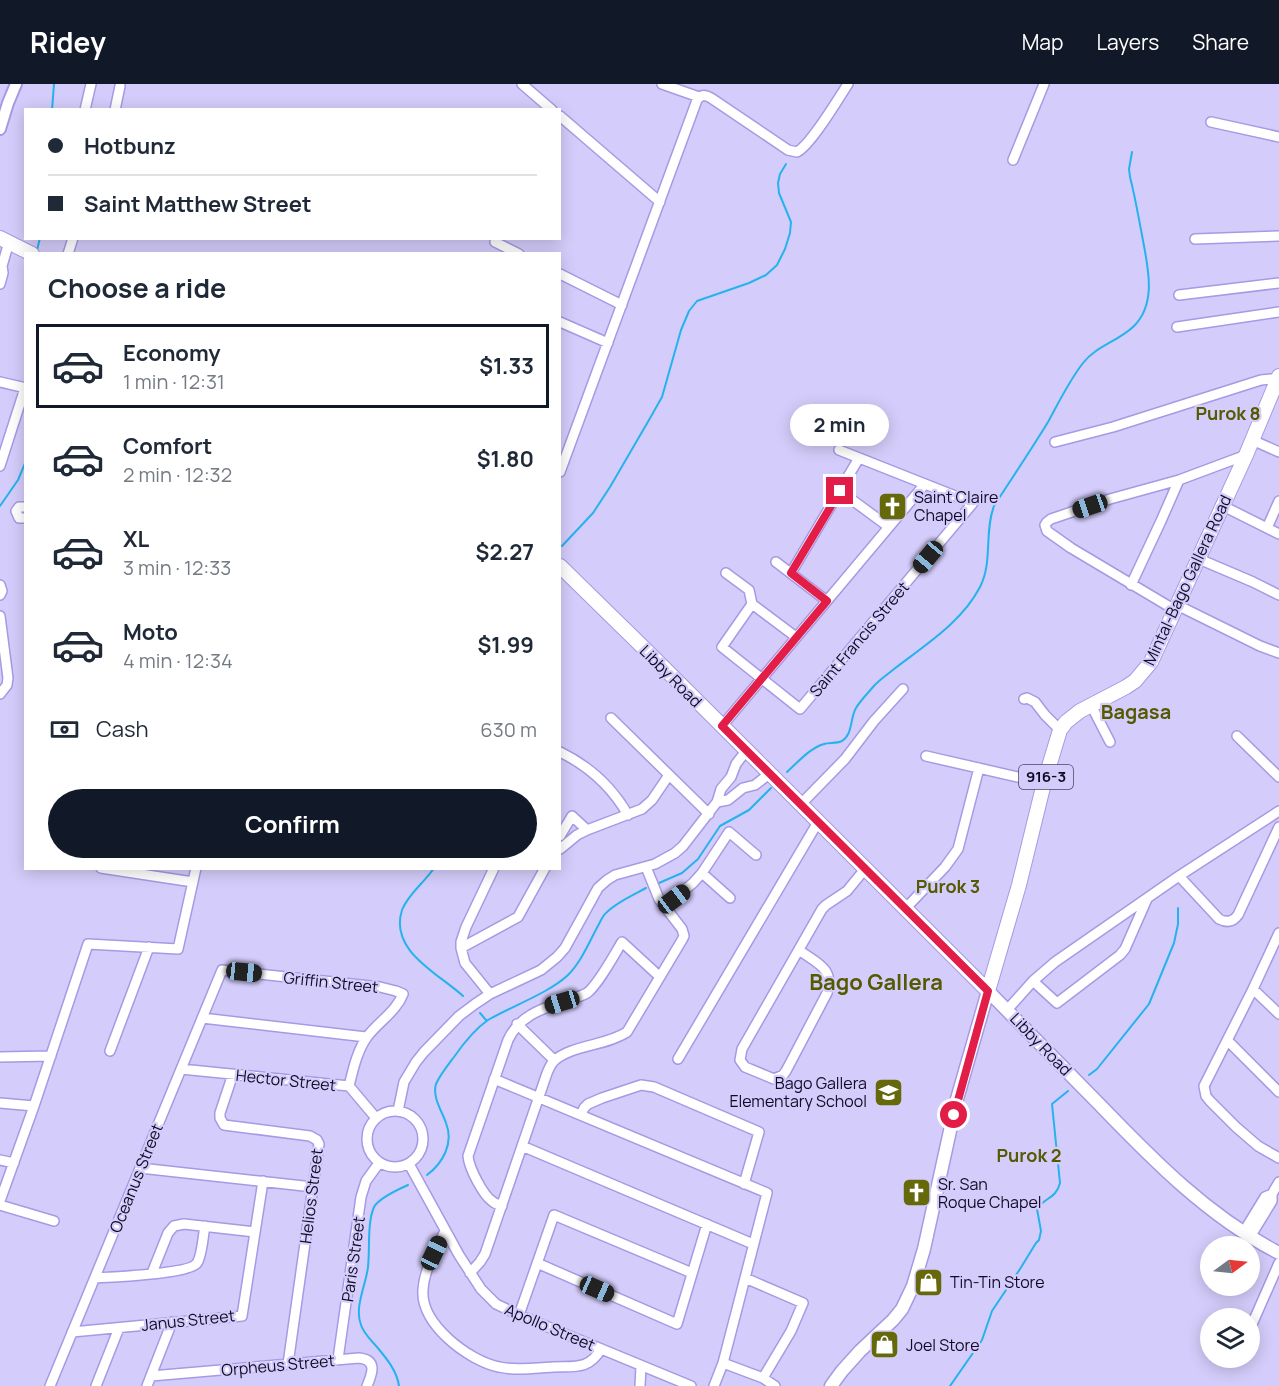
<!DOCTYPE html>
<html lang="en">
<head>
<meta charset="utf-8">
<style>
	:root { --surface:#fff; --page:#f2f2f3; --text:#1f2937; --muted:#747a83; --line:#e0e1e3; --accent:#111827 }
	body { margin:0; font-family:Manrope,sans-serif; background:var(--page); color:var(--text); height:100vh; display:flex; flex-direction:column; font-size:22px; white-space:nowrap }
	* { box-sizing:border-box; margin:0 }
	p { font-size:20px; color:var(--muted) }
	.icon { flex:none; width:33px; height:33px; fill:none; stroke:currentColor; stroke-width:2; stroke-linecap:round; stroke-linejoin:round }
	.map { position:relative; flex:1; overflow:hidden }
	.side { position:absolute; left:24px; top:168px; width:537px; height:618px; display:flex; flex-direction:column; background:var(--surface); border-radius:0px; box-shadow:0 3px 15px #0003 }
	.side>* { flex:none }
	.guide { position:absolute; left:24px; top:24px; width:537px; height:132px; border-radius:0px; box-shadow:0 3px 15px #0003; display:grid; align-content:center; height:132px; padding:0 24px; background:var(--surface) }
	.needle { width:39px; rotate:75deg }
	.controls { position:absolute; left:1200px; top:1152px; display:grid; gap:12px }
	.controls a { display:grid; place-items:center; width:60px; height:60px; border-radius:50%; background:var(--surface); box-shadow:0 3px 15px #0003; font-size:30px }
	.end { position:absolute; width:27px; height:27px; margin:-14px; border:8px solid #e11d48; background:#fff; box-shadow:0 0 0 3px #fff }
	.from { border-radius:50% }
	.bubble { position:absolute; height:42px; border-radius:21px; background:var(--surface); box-shadow:0 3px 15px #0003; font-size:20px; font-weight:700; line-height:42px; text-align:center }
	.car { position:absolute; width:18px; height:36px; margin:-18px -9px; border-radius:8px; box-shadow:0 0 4px 2px #0007; background:linear-gradient(#222 24%,#8ab4d8 0 40%,#222 0 76%,#8ab4d8 0 86%,#222 0) }
	.guide b { display:flex; align-items:center; gap:21px; height:57px; font-size:22px }
	.guide b+b { border-top:2px solid var(--line) }
	.guide i { width:15px; height:15px; background:var(--text) }
	ul { padding:0; list-style:none }
	li { display:flex; align-items:center; gap:18px; height:84px; margin:0 12px 9px; padding:0 12px; border:3px solid transparent; border-radius:0px }
	li div { flex:1 }
	li b { display:block; font-size:22px }
	li em { font-style:normal; font-weight:700 }
	li.on { border-color:var(--accent) }
	li>.icon { width:54px; height:54px; stroke-width:1.5 }
	h2 { padding:0 24px; font-size:27px; line-height:72px }
	.pay { display:flex; align-items:center; gap:15px; height:66px; padding:0 24px; font-size:22px }
	.pay p { margin-inline-start:auto }
	.button { display:flex; gap:12px; margin-top:auto; padding:12px 24px }
	.button a { flex:1; height:69px; border-radius:36px; background:var(--accent); color:#fff; font-size:24px; font-weight:700; line-height:69px; text-align:center }
	header { display:flex; align-items:center; gap:36px; box-sizing:border-box; height:84px; padding:0 30px; background:var(--accent); color:#fff }
	header strong { font-size:28px }
	nav { display:flex; gap:33px; margin-inline-start:auto; font-size:21px }
	.map>svg:first-child { display:block }
</style>
</head>
<body>
<header>
<strong>Ridey</strong>
<nav><a>Map</a><a>Layers</a><a>Share</a></nav>
</header>
<div class="map">
<svg width="1279" height="1302" viewBox="0 0 1279 1302">
	<rect width="100%" height="100%" fill="#d4cdfb"/>
	<g fill="none" stroke-linecap="round" stroke-linejoin="round">
		<path stroke="#26b2ed" stroke-width="2" d="M 52,26 L 54,0
			M 37,166 L 40,154
			M 0,422 L 18,396 L 26,377
			M 562,462 L 593,429 L 610,403 L 649,336 L 662,313 L 681,246 L 689,227 L 697,217 L 749,199 L 766,191 L 777,181 L 785,165 L 790,149 L 791,138 L 779,109 L 778,99 L 780,90 L 786,80
			M 787,688 C 798,678 810,664 824,660 C 829,658 836,660 842,657 C 853,650 850,634 856,624 C 860,617 868,609 873,603 C 879,596 887,591 894,585 C 925,561 962,538 980,503 C 993,478 984,448 994,422 C 1012,394 1031,366 1048,338 C 1059,318 1069,297 1083,279 C 1096,262 1119,257 1134,242 C 1158,218 1147,180 1142,151 C 1138,131 1135,112 1130,93 L 1129,85 L 1132,68
			M 434,784 C 425,798 408,810 402,826 C 389,867 438,889 463,912
			M 659,799 L 682,789 L 698,775 L 720,742 L 749,726 L 771,704
			M 480,929 L 486,936
			M 1089,991 L 1097,985 L 1149,920 L 1174,859 L 1178,840 L 1178,824
			M 427,1091 C 443,1079 454,1059 446,1039 C 442,1027 432,1013 436,1000 C 440,991 448,981 454,973 C 463,960 475,945 488,936 C 512,922 549,909 568,891 C 582,877 590,856 599,840 C 601,836 603,831 607,828 C 617,818 633,811 646,804
			M 399,1302 C 397,1287 387,1275 377,1263 C 371,1256 364,1250 361,1241 C 354,1223 366,1201 368,1183 C 370,1165 367,1139 374,1123 C 379,1114 399,1105 408,1101
			M 950,1302 L 982,1256 L 992,1227 L 1020,1185 L 1036,1159 L 1039,1156 L 1041,1147 L 1037,1125 C 1045,1113 1056,1115 1060,1099 L 1052,1020 L 1068,1007"/>
		<defs>
			<path id="minor" d="M 522,0 L 552,26
				M 662,0 L 699,13
				M 85,26 L 91,0
				M 115,26 L 120,2
				M 560,32 L 660,118
				M 1211,38 L 1279,53
				M 1013,76 L 1044,0
				M 1195,155 L 1279,152
				M 495,158 L 519,170
				M 68,170 L 73,154
				M 560,190 L 622,221
				M 0,200 L 3,189 L 2,182 L 9,158
				M 1179,211 L 1279,199
				M 560,238 L 608,259
				M 1177,243 L 1279,228
				M 0,298 L 26,304
				M 1252,356 L 1279,368
				M 1055,358 L 1113,343 L 1261,296 L 1271,295 L 1277,296
				M 0,382 L 25,304
				M 560,388 L 697,16 C 701,10 706,11 711,14 L 788,66 L 797,68 C 811,61 838,15 848,0
				M 840,407 L 889,443
				M 1223,422 L 1279,450
				M 26,423 L 19,423 L 16,427 L 19,434 L 26,434
				M 1267,444 L 1279,417
				M 1199,475 L 1253,498 L 1279,511
				M 776,478 L 827,517
				M 726,489 L 749,506 L 752,520
				M 791,489 L 859,374
				M 0,501 L 2,507 L 0,511
				M 1131,501 L 1161,437 L 1179,396
				M 752,520 L 722,563 L 800,625 L 973,419 L 839,366
				M 752,520 L 796,553
				M 1177,521 L 1260,562 L 1279,569
				M 1175,526 L 1071,464 L 1047,447 L 1045,441 L 1047,438 L 1051,435 L 1110,415 L 1179,396 L 1246,371
				M 0,532 L 8,594 L 7,601 L 0,610
				M 1024,615 L 1027,614 L 1035,618 L 1045,631 L 1060,646
				M 1091,621 L 1110,658
				M 611,634 L 709,730
				M 722,642 L 925,400
				M 1237,652 L 1279,693
				M 560,668 C 589,682 612,703 628,731
				M 926,672 L 1044,699
				M 717,718 L 728,716 L 743,704 L 755,701 L 769,690
				M 801,720 L 845,675 L 874,637 L 903,605
				M 560,752 L 572,732 L 587,746
				M 560,765 L 577,751 L 587,746 L 642,725 L 652,716 L 669,691
				M 101,784 L 193,798
				M 702,789 L 730,814
				M 1179,792 L 1219,835 C 1227,839 1233,838 1238,831 L 1279,743
				M 664,823 L 693,799 L 702,789 L 729,748 L 756,771
				M 905,825 L 945,783 L 958,765 L 979,684
				M 1279,849 L 1253,905 L 1204,1002 L 1206,1012 L 1210,1017 L 1236,1043 L 1258,1062 L 1279,1074
				M 461,864 L 518,833 L 545,784
				M 799,866 C 816,879 835,884 827,909 L 786,987 L 783,991 L 774,995 L 745,983 L 740,976 L 742,965 L 822,825 L 826,821 L 847,807 L 865,785
				M 1033,897 L 1057,919 L 1120,871 L 1125,865 L 1147,815
				M 1253,905 L 1279,930
				M 490,910 L 465,879 L 461,864 L 461,858 L 466,843 L 494,784
				M 1007,926 L 1033,897 L 1055,878 L 1179,792 L 1279,727
				M 202,934 L 366,953
				M 517,940 L 554,976
				M 1228,957 L 1279,1008
				M 110,967 L 149,863
				M 0,973 L 51,972
				M 678,975 L 818,738
				M 181,985 L 349,1002 L 376,1034
				M 233,990 L 220,1029 L 220,1034 L 224,1041 L 310,1052 L 317,1056 L 319,1060 L 288,1280
				M 494,995 L 767,1109 L 723,1279 L 714,1302
				M 0,1019 L 34,1022
				M 398,1027 L 404,998 L 416,978 L 424,968 L 459,932 L 475,920 L 490,910 L 541,886 L 557,873 L 565,864 L 598,804 L 607,796 L 615,791 L 655,780 L 675,769 L 683,762 L 717,718 L 721,705 L 731,693 L 736,680 L 746,667
				M367 1055a28 28 0 1 1 56 0a28 28 0 1 1-56 0Z
				M 581,1031 L 584,1024 L 588,1020 L 602,1014 L 641,1001 L 654,1003 L 759,1048 L 744,1100
				M 522,1062 L 753,1160
				M 0,1076 L 14,1079
				M 409,1080 L 459,1171 L 481,1205 L 496,1220 L 519,1231 L 691,1302
				M 140,1084 L 313,1103
				M 0,1117 L 34,1022 L 88,860 L 178,865 L 196,784
				M 0,1121 L 54,1137
				M 502,1122 C 499,1121 494,1119 492,1117 C 483,1111 469,1084 468,1072 L 508,956 C 519,932 541,925 564,917 C 572,915 580,913 587,909 C 598,901 614,871 622,858 L 660,893
				M 445,1147 C 436,1165 424,1186 423,1206 C 420,1240 469,1277 499,1283 C 516,1287 536,1284 553,1283 C 575,1282 589,1286 601,1265
				M 1243,1149 L 1265,1113 L 1272,1110
				M 1250,1153 L 1272,1117 L 1272,1110 L 1279,1098
				M 537,1179 L 677,1240 L 707,1140
				M 152,1189 L 168,1149 L 174,1142 L 184,1140 L 255,1148
				M 470,1189 L 480,1178 L 485,1170 L 545,995 C 547,989 549,982 554,977 C 571,961 606,962 627,948 L 682,856 L 684,852 L 682,845 L 659,815 L 646,783
				M 95,1194 C 111,1193 190,1190 197,1179 C 202,1172 203,1152 205,1142
				M 745,1194 L 803,1219 L 791,1247 L 763,1294
				M 519,1231 L 554,1131 L 692,1189
				M 1250,1245 L 1279,1179
				M 72,1248 L 242,1232 L 263,1097
				M 338,1275 L 361,1113 L 366,1097 L 379,1079
				M 723,1279 L 763,1294 L 775,1302
				M 151,1292 L 359,1274 C 378,1276 372,1290 367,1302
				M 50,1302 L 222,886 L 380,903 L 396,907 L 403,910 C 396,928 378,938 367,953 C 357,967 353,986 349,1002
				M 96,1302 L 119,1244
				M 147,1302 L 172,1238
				M 640,1302 L 641,1282"/>
			<path id="tertiary" d="M 0,45 L 8,19 L 16,0"/>
			<path id="secondary" d="M 831,1302 L 842,1287 L 860,1267 L 893,1236 L 902,1225 L 913,1202 L 924,1165 L 957,1015 L 988,907 C 1025,945 1063,983 1100,1021 C 1154,1077 1209,1133 1279,1169"/>
			<path id="primary" d="M 0,154 L 32,170
				M 560,482 L 653,573 L 988,907 L 1019,801 L 1044,699 L 1060,646 L 1066,638 L 1080,627 L 1126,603 L 1135,597 L 1151,578 L 1246,371 L 1279,292"/>
		</defs>
		<use href="#minor" stroke="#a799e3" stroke-width="12"/>
		<use href="#tertiary" stroke="#a799e3" stroke-width="14"/>
		<use href="#secondary" stroke="#a799e3" stroke-width="15"/>
		<use href="#primary" stroke="#a799e3" stroke-width="16"/>
		<use href="#minor" stroke="#fff" stroke-width="9"/>
		<use href="#tertiary" stroke="#fff" stroke-width="10"/>
		<use href="#secondary" stroke="#fff" stroke-width="12"/>
		<use href="#primary" stroke="#fff" stroke-width="14"/>
	</g>
	<g fill="none" stroke-linecap="round" stroke-linejoin="round">
		<path stroke="#e11d48" stroke-width="8" d="M 840,407 L 791,489 L 827,517 L 722,642 L 988,907 L 954,1031"/>
	</g>
	<defs>
		<symbol id="church-square" viewBox="-11 -11 22 22"><rect x="-9" y="-9" width="18" height="18" rx="4" fill="#656909" stroke="#d4cdfb"/><path d="M-1.2-6h2.4v3.5h3.3v2.4h-3.3V6h-2.4V-.1h-3.3v-2.4h3.3Z" fill="#fff"/></symbol>
		<symbol id="school-square" viewBox="-11 -11 22 22"><rect x="-9" y="-9" width="18" height="18" rx="4" fill="#656909" stroke="#d4cdfb"/><path d="M0-5L7-2L0 1L-7-2ZM-4 1L0 2.5L4 1V4Q0 6-4 4Z" fill="#fff"/></symbol>
		<symbol id="shop-square" viewBox="-11 -11 22 22"><rect x="-9" y="-9" width="18" height="18" rx="4" fill="#656909" stroke="#d4cdfb"/><path d="M-5-2.5h2.3a2.7 3.5 0 0 1 5.4 0H5L5.5 6h-11ZM-1.5-2.5h3a1.5 2.3 0 0 0-3 0Z" fill="#fff"/></symbol>
	</defs>
	<g fill-rule="evenodd">
		<use href="#church-square" x="876" y="406" width="33" height="33"/>
		<use href="#school-square" x="872" y="992" width="33" height="33"/>
		<use href="#church-square" x="900" y="1092" width="33" height="33"/>
		<use href="#shop-square" x="912" y="1182" width="33" height="33"/>
		<use href="#shop-square" x="868" y="1244" width="33" height="33"/>
	</g>
	<g text-anchor="middle" stroke-width="4.5" stroke-linejoin="round" paint-order="stroke">
		<rect fill="#d4cdfb" stroke="#4c4465" stroke-width="1.5" x="1019" y="681" width="54" height="24" rx="4.5"/>
		<g font-size="15" font-weight="bold" fill="#120a25">
			<text x="1046" y="698">916-3</text>
		</g>
		<g font-size="16" fill="#120a25" stroke="#d4cdfb" text-anchor="start">
			<text x="914" y="419">Saint Claire<tspan x="914" dy="18">Chapel</tspan></text>
			<text x="867" y="1005" text-anchor="end">Bago Gallera<tspan x="867" dy="18">Elementary School</tspan></text>
			<text x="938" y="1106">Sr. San<tspan x="938" dy="18">Roque Chapel</tspan></text>
			<text x="950" y="1204">Tin-Tin Store</text>
			<text x="906" y="1267">Joel Store</text>
		</g>
		<g font-size="16" fill="#120a25" stroke="#d4cdfb">
			<text transform="translate(1187 496) rotate(-65)" y="6">Mintal-Bago Gallera Road</text>
			<text transform="translate(859 555) rotate(-50)" y="6">Saint Francis Street</text>
			<text transform="translate(671 592) rotate(45)" y="6">Libby Road</text>
			<text transform="translate(331 898) rotate(6)" y="6">Griffin Street</text>
			<text transform="translate(1041 960) rotate(46)" y="6">Libby Road</text>
			<text transform="translate(286 996) rotate(6)" y="6">Hector Street</text>
			<text transform="translate(136 1094) rotate(-68)" y="6">Oceanus Street</text>
			<text transform="translate(311 1112) rotate(-83)" y="6">Helios Street</text>
			<text transform="translate(353 1175) rotate(-82)" y="6">Paris Street</text>
			<text transform="translate(188 1236) rotate(-6)" y="6">Janus Street</text>
			<text transform="translate(550 1243) rotate(23)" y="6">Apollo Street</text>
			<text transform="translate(278 1281) rotate(-5)" y="6">Orpheus Street</text>
		</g>
		<g font-size="18" font-weight="bold" fill="#555900" stroke="#d4cdfb">
			<text x="1228" y="336">Purok 8</text>
			<text x="948" y="809">Purok 3</text>
			<text x="1029" y="1078">Purok 2</text>
		</g>
		<g font-size="20" font-weight="bold" fill="#555900" stroke="#d4cdfb">
			<text x="1136" y="635">Bagasa</text>
		</g>
		<g font-size="22" font-weight="bold" fill="#555900" stroke="#d4cdfb">
			<text x="876" y="906">Bago Gallera</text>
		</g>
	</g>
</svg>
<div class="controls">
<a><svg class="needle" viewBox="-14 -14 28 28"><path d="M0-13l5 13h-10z" fill="#e53935"/><path d="M0 13l5-13h-10z" fill="#747a83"/></svg></a>
<a><svg class="icon" aria-label="layers" viewBox="0 0 24 24"><path d="M12 4l9 5-9 5-9-5zM3 14l9 5 9-5"/></svg></a>
</div>
<i class="end from" style="left:954px;top:1031px"></i>
<i class="end" style="left:840px;top:407px"></i>
<div class="bubble" style="left:790px;top:320px;width:99px">2 min</div>
<i class="car" style="left:1090px;top:422px;rotate:251deg"></i>
<i class="car" style="left:928px;top:473px;rotate:220deg"></i>
<i class="car" style="left:674px;top:815px;rotate:53deg"></i>
<i class="car" style="left:244px;top:888px;rotate:96deg"></i>
<i class="car" style="left:562px;top:918px;rotate:253deg"></i>
<i class="car" style="left:434px;top:1169px;rotate:25deg"></i>
<i class="car" style="left:597px;top:1205px;rotate:114deg"></i>
<div class="guide">
<b><i class="from"></i>Hotbunz</b>
<b><i></i>Saint Matthew Street</b>
</div>
<section class="side">
<h2>Choose a ride</h2>
<ul>
<li class="on"><svg class="icon" aria-label="car" viewBox="0 0 24 24"><path d="M5 17H2v-5l4-1 3-4h7l3 4 3 1v5h-3M9 17h6M6 11h13"/><circle cx="7" cy="17" r="2"/><circle cx="17" cy="17" r="2"/></svg><div><b>Economy</b><p>1 min · 12:31</p></div><em>$1.33</em></li>
<li><svg class="icon" aria-label="car" viewBox="0 0 24 24"><path d="M5 17H2v-5l4-1 3-4h7l3 4 3 1v5h-3M9 17h6M6 11h13"/><circle cx="7" cy="17" r="2"/><circle cx="17" cy="17" r="2"/></svg><div><b>Comfort</b><p>2 min · 12:32</p></div><em>$1.80</em></li>
<li><svg class="icon" aria-label="car" viewBox="0 0 24 24"><path d="M5 17H2v-5l4-1 3-4h7l3 4 3 1v5h-3M9 17h6M6 11h13"/><circle cx="7" cy="17" r="2"/><circle cx="17" cy="17" r="2"/></svg><div><b>XL</b><p>3 min · 12:33</p></div><em>$2.27</em></li>
<li><svg class="icon" aria-label="car" viewBox="0 0 24 24"><path d="M5 17H2v-5l4-1 3-4h7l3 4 3 1v5h-3M9 17h6M6 11h13"/><circle cx="7" cy="17" r="2"/><circle cx="17" cy="17" r="2"/></svg><div><b>Moto</b><p>4 min · 12:34</p></div><em>$1.99</em></li>
</ul>
<div class="pay"><svg class="icon" aria-label="cash" viewBox="0 0 24 24"><path d="M3 7h18v10H3z"/><circle cx="12" cy="12" r="2"/></svg>Cash<p>630 m</p></div>
<div class="button"><a>Confirm</a></div>
</section>
</div>
</body>
</html>
